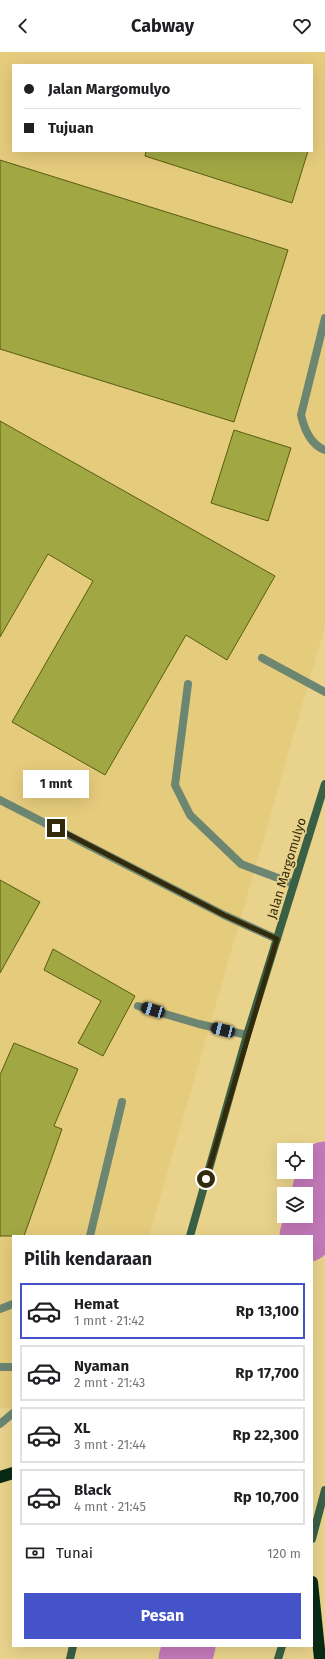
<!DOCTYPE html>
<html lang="id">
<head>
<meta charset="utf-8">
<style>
	:root { --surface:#fff; --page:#f2f2f2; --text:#202124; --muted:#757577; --line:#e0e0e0; --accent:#4454c8 }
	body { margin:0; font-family:"Fira Sans",sans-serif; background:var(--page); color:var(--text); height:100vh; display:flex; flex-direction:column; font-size:15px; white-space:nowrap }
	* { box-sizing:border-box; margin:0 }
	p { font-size:13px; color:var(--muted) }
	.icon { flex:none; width:22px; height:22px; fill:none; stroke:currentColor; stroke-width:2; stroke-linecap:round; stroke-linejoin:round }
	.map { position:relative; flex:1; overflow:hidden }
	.drawer { position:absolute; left:12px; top:1183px; width:301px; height:412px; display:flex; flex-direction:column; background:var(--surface); border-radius:0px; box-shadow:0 4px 16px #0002 }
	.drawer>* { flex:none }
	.banner { position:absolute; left:12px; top:12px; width:301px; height:88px; border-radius:0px; box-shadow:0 4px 16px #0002; display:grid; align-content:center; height:88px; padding:0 12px; background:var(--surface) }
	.controls { position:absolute; left:277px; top:1091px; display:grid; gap:8px }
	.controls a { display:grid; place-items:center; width:36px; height:36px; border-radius:0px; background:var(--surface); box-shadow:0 4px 16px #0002; font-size:20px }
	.end { position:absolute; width:18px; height:18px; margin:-9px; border:5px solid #332a0c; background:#fff; box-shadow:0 0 0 2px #fff }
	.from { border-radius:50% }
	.bubble { position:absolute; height:28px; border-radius:0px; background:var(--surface); box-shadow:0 4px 16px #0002; font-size:13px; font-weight:700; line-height:28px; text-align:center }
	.car { position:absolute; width:12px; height:24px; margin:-12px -6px; border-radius:5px; box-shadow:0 0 3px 1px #0007; background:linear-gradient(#222 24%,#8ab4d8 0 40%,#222 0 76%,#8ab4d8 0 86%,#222 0) }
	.banner b { display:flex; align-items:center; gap:14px; height:38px; font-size:15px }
	.banner b+b { border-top:1px solid var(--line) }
	.banner i { width:10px; height:10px; background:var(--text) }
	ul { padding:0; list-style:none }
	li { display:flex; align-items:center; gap:12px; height:56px; margin:0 8px 6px; padding:0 4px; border:2px solid var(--line); border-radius:0px }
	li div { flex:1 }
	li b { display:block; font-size:15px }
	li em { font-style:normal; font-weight:700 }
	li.active { border-color:var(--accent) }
	li>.icon { width:36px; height:36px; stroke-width:1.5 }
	h2 { padding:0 12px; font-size:18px; line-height:48px }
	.pay { display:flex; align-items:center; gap:10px; height:44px; padding:0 12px; font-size:15px }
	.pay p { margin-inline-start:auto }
	.action { display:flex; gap:8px; margin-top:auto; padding:8px 12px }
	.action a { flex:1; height:46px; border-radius:0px; background:var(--accent); color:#fff; font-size:16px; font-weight:700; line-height:46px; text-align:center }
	header { display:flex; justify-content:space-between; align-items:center; height:52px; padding:0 12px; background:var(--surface); font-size:18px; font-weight:700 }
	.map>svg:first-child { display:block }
</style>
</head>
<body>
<header><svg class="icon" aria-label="back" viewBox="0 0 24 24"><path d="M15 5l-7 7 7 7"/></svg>Cabway<svg class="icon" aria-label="heart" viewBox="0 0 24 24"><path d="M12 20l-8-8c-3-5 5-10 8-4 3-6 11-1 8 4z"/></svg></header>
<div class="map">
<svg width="325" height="1607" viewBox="0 0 325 1607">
	<rect width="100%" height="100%" fill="#e9d38c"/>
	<path fill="#e5cb7c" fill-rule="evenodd" d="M 0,0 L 325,0 L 325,574 L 149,1184 L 13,1184 L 13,1357 L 0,1355 ZM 13,13 L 312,13 L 312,99 L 13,99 Z"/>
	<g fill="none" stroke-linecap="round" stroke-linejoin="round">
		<path stroke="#c479b9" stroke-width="53" d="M 306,1184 L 325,1116
			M 185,1607 L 189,1594"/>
	</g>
	<path fill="#a1a743" stroke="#595c11" d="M 146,99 L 308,99 L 292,151 L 145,104 Z
		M 0,108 L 288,198 L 234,370 L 0,297 Z
		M 0,369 L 275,524 L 227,608 L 186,583 L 105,723 L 12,670 L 93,529 L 48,502 L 0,585 Z
		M 234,378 L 291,396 L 268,469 L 211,451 Z
		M 0,828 L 40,850 L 0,921 Z
		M 53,897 L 135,944 L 103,1004 L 78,991 L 101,949 L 44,918 Z
		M 14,991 L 78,1017 L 54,1074 L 62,1077 L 24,1184 L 0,1184 L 0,1023 Z"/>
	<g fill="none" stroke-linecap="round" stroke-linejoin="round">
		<path stroke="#6c8672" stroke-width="8" d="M 325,266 L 301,363 C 304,376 311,393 325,398
			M 262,606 L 325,640
			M 188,632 L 175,733 L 190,763 L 241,812 L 294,832
			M 0,748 L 224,863 L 277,887
			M 138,954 L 199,972 L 247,983
			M 90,1184 L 122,1050
			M 0,1257 L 13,1252
			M 0,1315 L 13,1315
			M 0,1372 L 13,1361"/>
		<path stroke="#396045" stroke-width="8" d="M 190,1184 L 247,983 L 325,732
			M 312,1487 L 325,1438
			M 70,1607 L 73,1594
			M 278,1607 L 282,1594"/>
		<path stroke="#092b15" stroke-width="12" d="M 0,1425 L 13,1421
			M 312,1530 L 320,1607"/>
	</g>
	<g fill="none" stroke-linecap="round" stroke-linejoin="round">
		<path stroke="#332a0c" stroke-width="5" d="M 56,776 L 224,863 L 277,887 L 206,1127"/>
	</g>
	<g text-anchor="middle" stroke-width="3.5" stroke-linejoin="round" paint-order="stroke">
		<g font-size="13" fill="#332a0c" stroke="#e9d38c">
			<text transform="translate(286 816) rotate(-73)" y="5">Jalan Margomulyo</text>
		</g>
	</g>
</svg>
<div class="controls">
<a><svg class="icon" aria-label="locate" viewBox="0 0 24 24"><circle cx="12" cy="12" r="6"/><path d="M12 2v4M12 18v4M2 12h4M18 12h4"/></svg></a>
<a><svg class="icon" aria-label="layers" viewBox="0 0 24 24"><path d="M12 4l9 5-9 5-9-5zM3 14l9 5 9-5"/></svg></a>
</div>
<i class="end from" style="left:206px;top:1127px"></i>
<i class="end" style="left:56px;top:776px"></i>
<div class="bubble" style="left:23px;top:718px;width:66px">1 mnt</div>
<i class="car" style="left:153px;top:958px;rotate:287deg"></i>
<i class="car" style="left:223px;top:978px;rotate:284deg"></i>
<div class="banner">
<b><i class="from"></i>Jalan Margomulyo</b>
<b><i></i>Tujuan</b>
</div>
<section class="drawer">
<h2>Pilih kendaraan</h2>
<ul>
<li class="active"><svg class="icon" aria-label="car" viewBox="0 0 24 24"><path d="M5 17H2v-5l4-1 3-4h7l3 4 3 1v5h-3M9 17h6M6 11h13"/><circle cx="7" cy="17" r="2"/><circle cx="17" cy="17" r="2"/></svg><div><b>Hemat</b><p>1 mnt · 21:42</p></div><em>Rp 13,100</em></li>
<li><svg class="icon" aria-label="car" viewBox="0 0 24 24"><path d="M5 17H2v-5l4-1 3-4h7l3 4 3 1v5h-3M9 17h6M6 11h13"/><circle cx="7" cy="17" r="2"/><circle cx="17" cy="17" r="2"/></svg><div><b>Nyaman</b><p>2 mnt · 21:43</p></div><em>Rp 17,700</em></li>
<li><svg class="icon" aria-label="car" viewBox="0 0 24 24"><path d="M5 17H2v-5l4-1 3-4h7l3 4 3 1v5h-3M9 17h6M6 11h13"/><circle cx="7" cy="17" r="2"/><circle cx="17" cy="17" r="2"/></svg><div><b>XL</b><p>3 mnt · 21:44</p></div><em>Rp 22,300</em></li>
<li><svg class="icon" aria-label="car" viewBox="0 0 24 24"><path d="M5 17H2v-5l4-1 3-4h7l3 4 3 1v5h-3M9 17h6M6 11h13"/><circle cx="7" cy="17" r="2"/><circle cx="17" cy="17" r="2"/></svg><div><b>Black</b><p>4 mnt · 21:45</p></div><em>Rp 10,700</em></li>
</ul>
<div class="pay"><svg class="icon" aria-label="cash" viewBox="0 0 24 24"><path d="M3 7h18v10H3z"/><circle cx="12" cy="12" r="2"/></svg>Tunai<p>120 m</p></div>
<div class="action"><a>Pesan</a></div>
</section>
</div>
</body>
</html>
